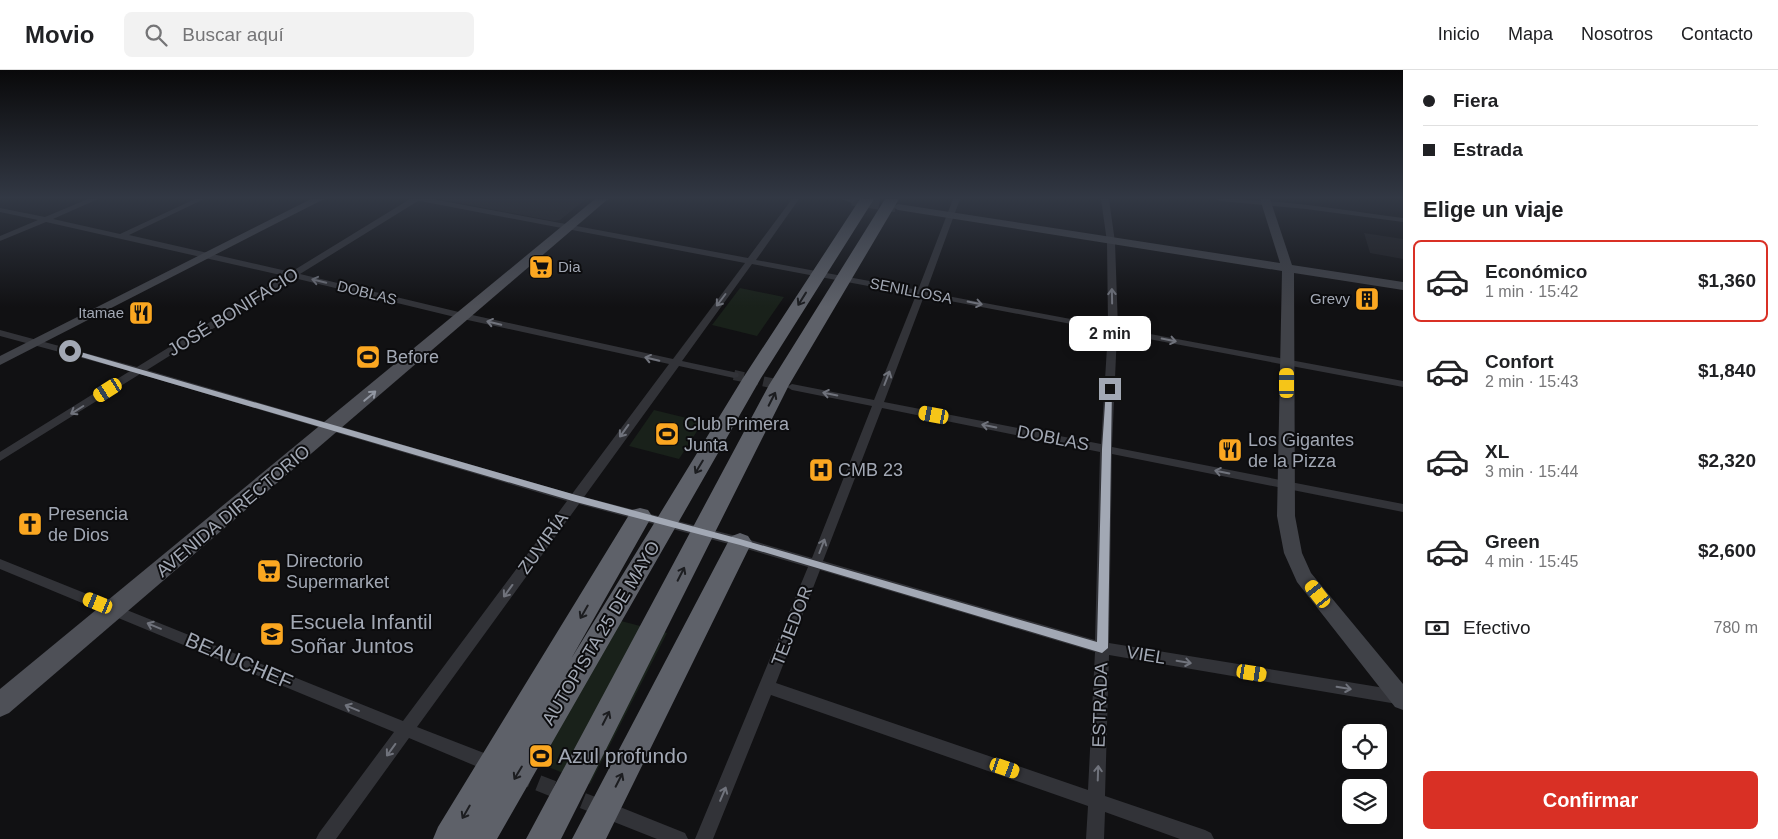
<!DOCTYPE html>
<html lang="es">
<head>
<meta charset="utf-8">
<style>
	:root { --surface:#fff; --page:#f2f2f2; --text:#202124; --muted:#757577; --line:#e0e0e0; --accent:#d93025 }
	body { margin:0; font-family:Helvetica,sans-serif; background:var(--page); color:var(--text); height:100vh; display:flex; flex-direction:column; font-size:19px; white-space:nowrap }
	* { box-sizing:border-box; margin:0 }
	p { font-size:16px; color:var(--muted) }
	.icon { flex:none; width:28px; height:28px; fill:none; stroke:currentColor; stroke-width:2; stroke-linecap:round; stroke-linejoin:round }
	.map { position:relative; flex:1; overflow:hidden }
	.sheet { display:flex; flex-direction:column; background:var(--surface); width:375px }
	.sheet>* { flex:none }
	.banner { display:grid; align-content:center; height:110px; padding:0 20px; background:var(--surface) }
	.buttons { position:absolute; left:1342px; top:654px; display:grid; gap:10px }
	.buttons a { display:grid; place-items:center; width:45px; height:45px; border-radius:8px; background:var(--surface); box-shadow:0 2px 8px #0003; font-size:25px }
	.end { position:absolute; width:22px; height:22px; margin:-11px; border:6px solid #a2a8b4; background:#111; box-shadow:0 0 0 2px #111 }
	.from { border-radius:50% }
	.bubble { position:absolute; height:35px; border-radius:8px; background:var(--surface); box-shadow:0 2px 8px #0003; font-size:16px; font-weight:700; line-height:35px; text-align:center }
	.car { position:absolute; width:15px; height:30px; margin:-15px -8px; border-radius:6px; box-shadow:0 0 4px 1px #0007; background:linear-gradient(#f5c518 24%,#345 0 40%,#f5c518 0 76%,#345 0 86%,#f5c518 0) }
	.banner b { display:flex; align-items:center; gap:18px; height:48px; font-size:19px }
	.banner b+b { border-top:1px solid var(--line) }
	.banner i { width:12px; height:12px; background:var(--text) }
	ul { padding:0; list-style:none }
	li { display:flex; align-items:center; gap:15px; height:82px; margin:0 10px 8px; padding:0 10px; border:2px solid transparent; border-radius:8px }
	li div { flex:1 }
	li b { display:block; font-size:19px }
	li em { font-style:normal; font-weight:700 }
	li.current { border-color:var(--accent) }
	li>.icon { width:45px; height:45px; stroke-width:1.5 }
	h2 { padding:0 20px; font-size:22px; line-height:60px }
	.pay { display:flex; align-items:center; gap:12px; height:55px; padding:0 20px; font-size:19px }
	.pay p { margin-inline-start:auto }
	.button { display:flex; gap:10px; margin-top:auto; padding:10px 20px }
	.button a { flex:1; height:58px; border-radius:8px; background:var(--accent); color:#fff; font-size:20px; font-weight:700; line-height:58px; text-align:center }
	header { display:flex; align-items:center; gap:30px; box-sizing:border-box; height:70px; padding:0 25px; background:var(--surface); border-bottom:1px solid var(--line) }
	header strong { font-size:24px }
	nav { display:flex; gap:28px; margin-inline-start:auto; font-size:18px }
	.search { width:350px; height:45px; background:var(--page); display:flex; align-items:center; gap:12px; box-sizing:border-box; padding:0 18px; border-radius:8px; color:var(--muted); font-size:19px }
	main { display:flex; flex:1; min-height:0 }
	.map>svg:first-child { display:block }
</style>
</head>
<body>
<header>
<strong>Movio</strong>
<div class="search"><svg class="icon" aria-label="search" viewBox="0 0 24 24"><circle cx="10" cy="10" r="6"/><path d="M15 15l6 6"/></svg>Buscar aquí</div>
<nav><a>Inicio</a><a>Mapa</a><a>Nosotros</a><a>Contacto</a></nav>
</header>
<main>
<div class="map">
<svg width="1403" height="769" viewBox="0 0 1403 769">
	<rect width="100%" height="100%" fill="#111113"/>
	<path fill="#1d1d20" d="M 438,129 L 586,129 L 560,150 L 554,151 Z
		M 1364,163 L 1403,169 L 1403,189 L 1370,183 Z"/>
	<path fill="#19211a" d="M 740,218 L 784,227 L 757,266 L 712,255 Z
		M 654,340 L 703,352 L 679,389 L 629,376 Z
		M 602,546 L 667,563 L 590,714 L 519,685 Z"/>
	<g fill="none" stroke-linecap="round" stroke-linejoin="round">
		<path stroke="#2e2f33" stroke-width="10" stroke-dasharray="10 5" stroke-linecap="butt" d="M 734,305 L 785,316"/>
		<path stroke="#2e2f33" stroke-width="16" stroke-dasharray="16 8" stroke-linecap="butt" d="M 516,704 L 604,739"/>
		<path stroke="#2e2f33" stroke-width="11" stroke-dasharray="11 5.5" stroke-linecap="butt" d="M 852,130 L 898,137"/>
		<path fill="#323338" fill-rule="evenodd" d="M 88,129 L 98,129 L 53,149 L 120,164 L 195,129 L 204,129 L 129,165 L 291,202 L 410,129 L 432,129 L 748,188 L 792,129 L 799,129 L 756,190 L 918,220 L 953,129 L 960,129 L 926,222 L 1108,256 L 1107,172 L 1101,129 L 1109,129 L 1115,172 L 1118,258 L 1403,311 L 1403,317 L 1117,263 L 1112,377 L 1403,434 L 1403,442 L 1112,384 L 1109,573 L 1403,621 L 1403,635 L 1109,585 L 1105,726 L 1205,760 L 1211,763 L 1214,769 L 1180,769 L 1105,742 L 1104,769 L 1086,769 L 1088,736 L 771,625 L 713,769 L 695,769 L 808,497 L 740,477 L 579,434 L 417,657 L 484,683 L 486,689 L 484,695 L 478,697 L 409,668 L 336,769 L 316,769 L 319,763 L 394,662 L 0,499 L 0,489 L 403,651 L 567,431 L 140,304 L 0,391 L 0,382 L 130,301 L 0,266 L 0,260 L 137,297 L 285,206 L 46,152 L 0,171 L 0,166 L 38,150 L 0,142 L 0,138 L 45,147 ZM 418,131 L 420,131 L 745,193 L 673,289 L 463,243 L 300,204 ZM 752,194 L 916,225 L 874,330 L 792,314 L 787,317 L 792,320 L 872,336 L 812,488 L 740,467 L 584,427 L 679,296 L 734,308 L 738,307 L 739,305 L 738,303 L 682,291 ZM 294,208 L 463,249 L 669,294 L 572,424 L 147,300 ZM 924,226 L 1108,261 L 1101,374 L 884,332 ZM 882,338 L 1100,382 L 1095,570 L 823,491 ZM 820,500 L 1095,582 L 1088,720 L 776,613 Z
			M 1217,129 C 1279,129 1341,140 1403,148 L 1403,152 L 1306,139 L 1220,131 Z
			M 610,733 L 685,763 L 688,769 L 657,769 L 604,748 L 601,742 L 604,736 Z"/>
		<path fill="#404248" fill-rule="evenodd" d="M 311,129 L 324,129 L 0,295 L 0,286 Z
			M 842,129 L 857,129 L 857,130 L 852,133 Z
			M 1260,129 L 1270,129 L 1292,195 L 1403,212 L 1403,220 L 1294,203 L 1295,446 L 1302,483 L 1311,503 L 1403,614 L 1403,640 L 1395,637 L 1297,512 L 1284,483 L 1277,446 L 1282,201 L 898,140 L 893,137 L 898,134 L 1280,193 Z"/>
		<path fill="#4e5057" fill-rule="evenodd" d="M 595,129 L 608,129 L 9,643 L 0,647 L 0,619 Z"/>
		<path fill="#5e6169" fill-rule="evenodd" d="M 860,129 L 874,129 L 761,308 L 497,769 L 433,769 L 438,757 L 632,440 L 640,438 L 648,440 L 652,446 L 571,589 L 743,308 Z
			M 885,129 L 899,129 L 789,315 L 561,769 L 526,769 L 769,315 Z
			M 740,463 L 748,466 L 752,472 L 606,769 L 572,769 L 728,472 L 732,466 Z"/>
	</g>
	<defs><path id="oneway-shaft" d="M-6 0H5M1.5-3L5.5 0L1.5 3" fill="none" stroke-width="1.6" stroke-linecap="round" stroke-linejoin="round" transform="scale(1.25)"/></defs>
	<g stroke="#70737c">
		<use href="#oneway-shaft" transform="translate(319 211) rotate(-166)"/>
		<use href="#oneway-shaft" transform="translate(1112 226) rotate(-91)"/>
		<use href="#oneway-shaft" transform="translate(721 230) rotate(127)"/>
		<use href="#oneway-shaft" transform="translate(975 233) rotate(11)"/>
		<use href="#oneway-shaft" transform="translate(494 253) rotate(-167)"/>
		<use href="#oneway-shaft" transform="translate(1169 270) rotate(11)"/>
		<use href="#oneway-shaft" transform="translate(652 289) rotate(-167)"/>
		<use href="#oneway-shaft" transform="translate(887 308) rotate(-69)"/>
		<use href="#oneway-shaft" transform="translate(830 324) rotate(-169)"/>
		<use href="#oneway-shaft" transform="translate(77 340) rotate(148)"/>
		<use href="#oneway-shaft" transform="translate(989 356) rotate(-169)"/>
		<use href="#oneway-shaft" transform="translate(624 361) rotate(126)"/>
		<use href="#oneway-shaft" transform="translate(1222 402) rotate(-169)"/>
		<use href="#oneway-shaft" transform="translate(822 476) rotate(-69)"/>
		<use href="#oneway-shaft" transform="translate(508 521) rotate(126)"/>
		<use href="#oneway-shaft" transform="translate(154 556) rotate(-157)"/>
		<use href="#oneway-shaft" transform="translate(1184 592) rotate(9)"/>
		<use href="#oneway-shaft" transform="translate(1344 618) rotate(9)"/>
		<use href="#oneway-shaft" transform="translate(352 638) rotate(-157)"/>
		<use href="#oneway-shaft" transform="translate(391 680) rotate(126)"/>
		<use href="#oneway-shaft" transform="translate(1098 703) rotate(-88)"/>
		<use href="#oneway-shaft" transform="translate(723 724) rotate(-67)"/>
	</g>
	<g stroke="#1c1d20">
		<use href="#oneway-shaft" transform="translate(802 229) rotate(122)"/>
		<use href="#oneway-shaft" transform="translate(772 329) rotate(-63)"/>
		<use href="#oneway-shaft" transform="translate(699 397) rotate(121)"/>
		<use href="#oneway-shaft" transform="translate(681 504) rotate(-63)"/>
		<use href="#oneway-shaft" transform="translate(584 542) rotate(120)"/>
		<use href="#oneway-shaft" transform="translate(606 648) rotate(-63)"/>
		<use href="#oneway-shaft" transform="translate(518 703) rotate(121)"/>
		<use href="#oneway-shaft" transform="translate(619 710) rotate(-63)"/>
		<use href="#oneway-shaft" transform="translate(466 742) rotate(120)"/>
	</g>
	<use stroke="#9196a1" href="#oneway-shaft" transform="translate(370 326) rotate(-40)"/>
	<linearGradient id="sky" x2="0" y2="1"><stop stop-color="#09090a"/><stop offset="0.54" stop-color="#323844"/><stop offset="1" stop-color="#323844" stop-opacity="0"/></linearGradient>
	<rect width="1403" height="237" fill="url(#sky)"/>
	<path fill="#a2a8b4" d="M 70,279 L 576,425 L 740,469 L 1097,572 L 1102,379 L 1106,319 L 1112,317 L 1108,578 L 1102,583 L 740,475 L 576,432 L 68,283 Z"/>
	<defs>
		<symbol id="supermarket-square" viewBox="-11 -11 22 22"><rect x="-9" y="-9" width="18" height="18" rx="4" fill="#fba721" stroke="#0c0c0e"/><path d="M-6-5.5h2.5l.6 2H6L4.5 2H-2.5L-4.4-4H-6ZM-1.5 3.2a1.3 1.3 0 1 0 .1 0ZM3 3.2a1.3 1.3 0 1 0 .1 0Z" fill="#111"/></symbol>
		<symbol id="building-square" viewBox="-11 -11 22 22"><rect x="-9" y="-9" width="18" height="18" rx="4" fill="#fba721" stroke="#0c0c0e"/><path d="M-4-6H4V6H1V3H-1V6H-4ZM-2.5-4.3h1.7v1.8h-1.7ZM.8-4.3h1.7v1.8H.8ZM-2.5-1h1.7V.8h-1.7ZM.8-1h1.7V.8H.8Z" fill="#111"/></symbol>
		<symbol id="restaurant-square" viewBox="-11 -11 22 22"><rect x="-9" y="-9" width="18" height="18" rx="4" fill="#fba721" stroke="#0c0c0e"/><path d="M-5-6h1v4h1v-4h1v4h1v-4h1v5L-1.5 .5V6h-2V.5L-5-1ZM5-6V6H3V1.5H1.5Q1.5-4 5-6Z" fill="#111"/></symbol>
		<symbol id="stadium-square" viewBox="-11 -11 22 22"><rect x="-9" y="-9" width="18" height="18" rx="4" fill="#fba721" stroke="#0c0c0e"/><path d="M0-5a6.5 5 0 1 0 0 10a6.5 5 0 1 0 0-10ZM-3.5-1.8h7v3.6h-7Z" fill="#111"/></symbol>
		<symbol id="hospital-square" viewBox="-11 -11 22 22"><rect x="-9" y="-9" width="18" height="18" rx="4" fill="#fba721" stroke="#0c0c0e"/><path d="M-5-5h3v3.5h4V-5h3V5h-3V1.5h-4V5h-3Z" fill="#111"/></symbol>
		<symbol id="church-square" viewBox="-11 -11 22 22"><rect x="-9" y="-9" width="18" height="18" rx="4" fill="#fba721" stroke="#0c0c0e"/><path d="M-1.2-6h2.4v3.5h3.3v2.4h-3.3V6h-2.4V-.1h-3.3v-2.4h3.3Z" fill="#111"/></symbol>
		<symbol id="school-square" viewBox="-11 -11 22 22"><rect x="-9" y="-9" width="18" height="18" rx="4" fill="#fba721" stroke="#0c0c0e"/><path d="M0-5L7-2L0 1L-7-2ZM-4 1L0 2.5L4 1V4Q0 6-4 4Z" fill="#111"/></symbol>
	</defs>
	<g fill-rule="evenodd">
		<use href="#supermarket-square" x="527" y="183" width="28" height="28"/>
		<use href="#building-square" x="1353" y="215" width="28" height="28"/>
		<use href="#restaurant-square" x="127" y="229" width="28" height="28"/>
		<use href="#stadium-square" x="354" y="273" width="28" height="28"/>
		<use href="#stadium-square" x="653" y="350" width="28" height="28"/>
		<use href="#restaurant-square" x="1216" y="366" width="28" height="28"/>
		<use href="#hospital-square" x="807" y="386" width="28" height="28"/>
		<use href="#church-square" x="16" y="440" width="28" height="28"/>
		<use href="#supermarket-square" x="255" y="487" width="28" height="28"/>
		<use href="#school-square" x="258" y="550" width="28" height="28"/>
		<use href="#stadium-square" x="527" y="672" width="28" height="28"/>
	</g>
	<g text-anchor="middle" stroke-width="4" stroke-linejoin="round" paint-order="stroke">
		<g font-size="15" fill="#a2a8b4" stroke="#0c0c0e" text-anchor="end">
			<text x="558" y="202" text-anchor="start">Dia</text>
			<text x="1350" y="234">Grevy</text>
			<text x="124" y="248">Itamae</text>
		</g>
		<g font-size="15" fill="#a2a8b4" stroke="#0c0c0e">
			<text transform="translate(911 221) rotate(11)" y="5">SENILLOSA</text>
			<text transform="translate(367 223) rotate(14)" y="5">DOBLAS</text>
		</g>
		<g font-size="18" fill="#a2a8b4" stroke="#0c0c0e">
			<text transform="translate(233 242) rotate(-32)" y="6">JOSÉ BONIFACIO</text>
			<text transform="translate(1053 368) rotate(11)" y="6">DOBLAS</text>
			<text transform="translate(233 441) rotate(-40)" y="6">AVENIDA DIRECTORIO</text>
			<text transform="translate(543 473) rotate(-54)" y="6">ZUVIRÍA</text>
			<text transform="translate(792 556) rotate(-69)" y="6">TEJEDOR</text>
			<text transform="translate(601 563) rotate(-59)" y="6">AUTOPISTA 25 DE MAYO</text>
			<text transform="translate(1146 585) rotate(9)" y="6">VIEL</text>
			<text transform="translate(1100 635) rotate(-88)" y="6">ESTRADA</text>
		</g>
		<g font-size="18" fill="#a2a8b4" stroke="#0c0c0e" text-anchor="start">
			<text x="386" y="293">Before</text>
			<text x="684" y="360">Club Primera<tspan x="684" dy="21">Junta</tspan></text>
			<text x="1248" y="376">Los Gigantes<tspan x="1248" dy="21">de la Pizza</tspan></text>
			<text x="838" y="406">CMB 23</text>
			<text x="48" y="450">Presencia<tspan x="48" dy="21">de Dios</tspan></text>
			<text x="286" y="497">Directorio<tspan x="286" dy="21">Supermarket</tspan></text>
		</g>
		<g font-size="21" fill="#a2a8b4" stroke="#0c0c0e" text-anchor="start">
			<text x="290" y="559">Escuela Infantil<tspan x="290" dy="24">Soñar Juntos</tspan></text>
			<text x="558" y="693">Azul profundo</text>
		</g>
		<g font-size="21" fill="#a2a8b4" stroke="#0c0c0e">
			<text transform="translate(239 591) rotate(23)" y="7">BEAUCHEF</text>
		</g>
	</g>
</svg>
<div class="buttons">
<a><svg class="icon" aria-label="locate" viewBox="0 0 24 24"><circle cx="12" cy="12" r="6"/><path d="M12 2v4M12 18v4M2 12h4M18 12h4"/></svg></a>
<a><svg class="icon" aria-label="layers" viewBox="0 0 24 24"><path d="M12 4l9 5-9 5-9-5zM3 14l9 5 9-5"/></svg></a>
</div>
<i class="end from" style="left:70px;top:281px"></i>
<i class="end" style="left:1110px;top:319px"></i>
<div class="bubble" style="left:1069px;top:246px;width:82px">2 min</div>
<i class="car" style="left:1287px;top:313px;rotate:0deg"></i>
<i class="car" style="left:108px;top:320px;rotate:238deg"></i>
<i class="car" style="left:934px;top:345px;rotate:281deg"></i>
<i class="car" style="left:1318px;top:524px;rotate:322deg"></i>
<i class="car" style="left:98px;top:533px;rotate:292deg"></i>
<i class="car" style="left:1252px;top:603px;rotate:99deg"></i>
<i class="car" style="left:1005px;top:698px;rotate:109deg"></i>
</div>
<section class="sheet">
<div class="banner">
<b><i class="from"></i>Fiera</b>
<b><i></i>Estrada</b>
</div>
<h2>Elige un viaje</h2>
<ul>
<li class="current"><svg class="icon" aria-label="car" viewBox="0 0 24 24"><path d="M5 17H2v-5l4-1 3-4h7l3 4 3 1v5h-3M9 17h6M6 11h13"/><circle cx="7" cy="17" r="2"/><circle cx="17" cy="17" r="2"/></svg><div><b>Económico</b><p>1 min · 15:42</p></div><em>$1,360</em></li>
<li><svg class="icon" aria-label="car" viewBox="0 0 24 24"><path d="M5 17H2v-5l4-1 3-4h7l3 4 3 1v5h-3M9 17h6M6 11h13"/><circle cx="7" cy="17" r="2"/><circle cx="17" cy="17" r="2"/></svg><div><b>Confort</b><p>2 min · 15:43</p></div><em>$1,840</em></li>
<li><svg class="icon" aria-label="car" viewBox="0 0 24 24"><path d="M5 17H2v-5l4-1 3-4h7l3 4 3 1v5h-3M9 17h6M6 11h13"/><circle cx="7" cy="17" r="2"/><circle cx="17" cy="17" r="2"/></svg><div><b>XL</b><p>3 min · 15:44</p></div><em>$2,320</em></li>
<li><svg class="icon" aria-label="car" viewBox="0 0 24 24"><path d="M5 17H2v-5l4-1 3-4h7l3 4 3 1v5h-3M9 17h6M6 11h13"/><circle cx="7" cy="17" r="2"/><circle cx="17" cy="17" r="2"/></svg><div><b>Green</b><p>4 min · 15:45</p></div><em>$2,600</em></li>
</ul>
<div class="pay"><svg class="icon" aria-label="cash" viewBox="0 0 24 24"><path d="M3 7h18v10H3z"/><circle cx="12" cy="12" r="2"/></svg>Efectivo<p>780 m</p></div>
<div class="button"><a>Confirmar</a></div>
</section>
</main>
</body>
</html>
